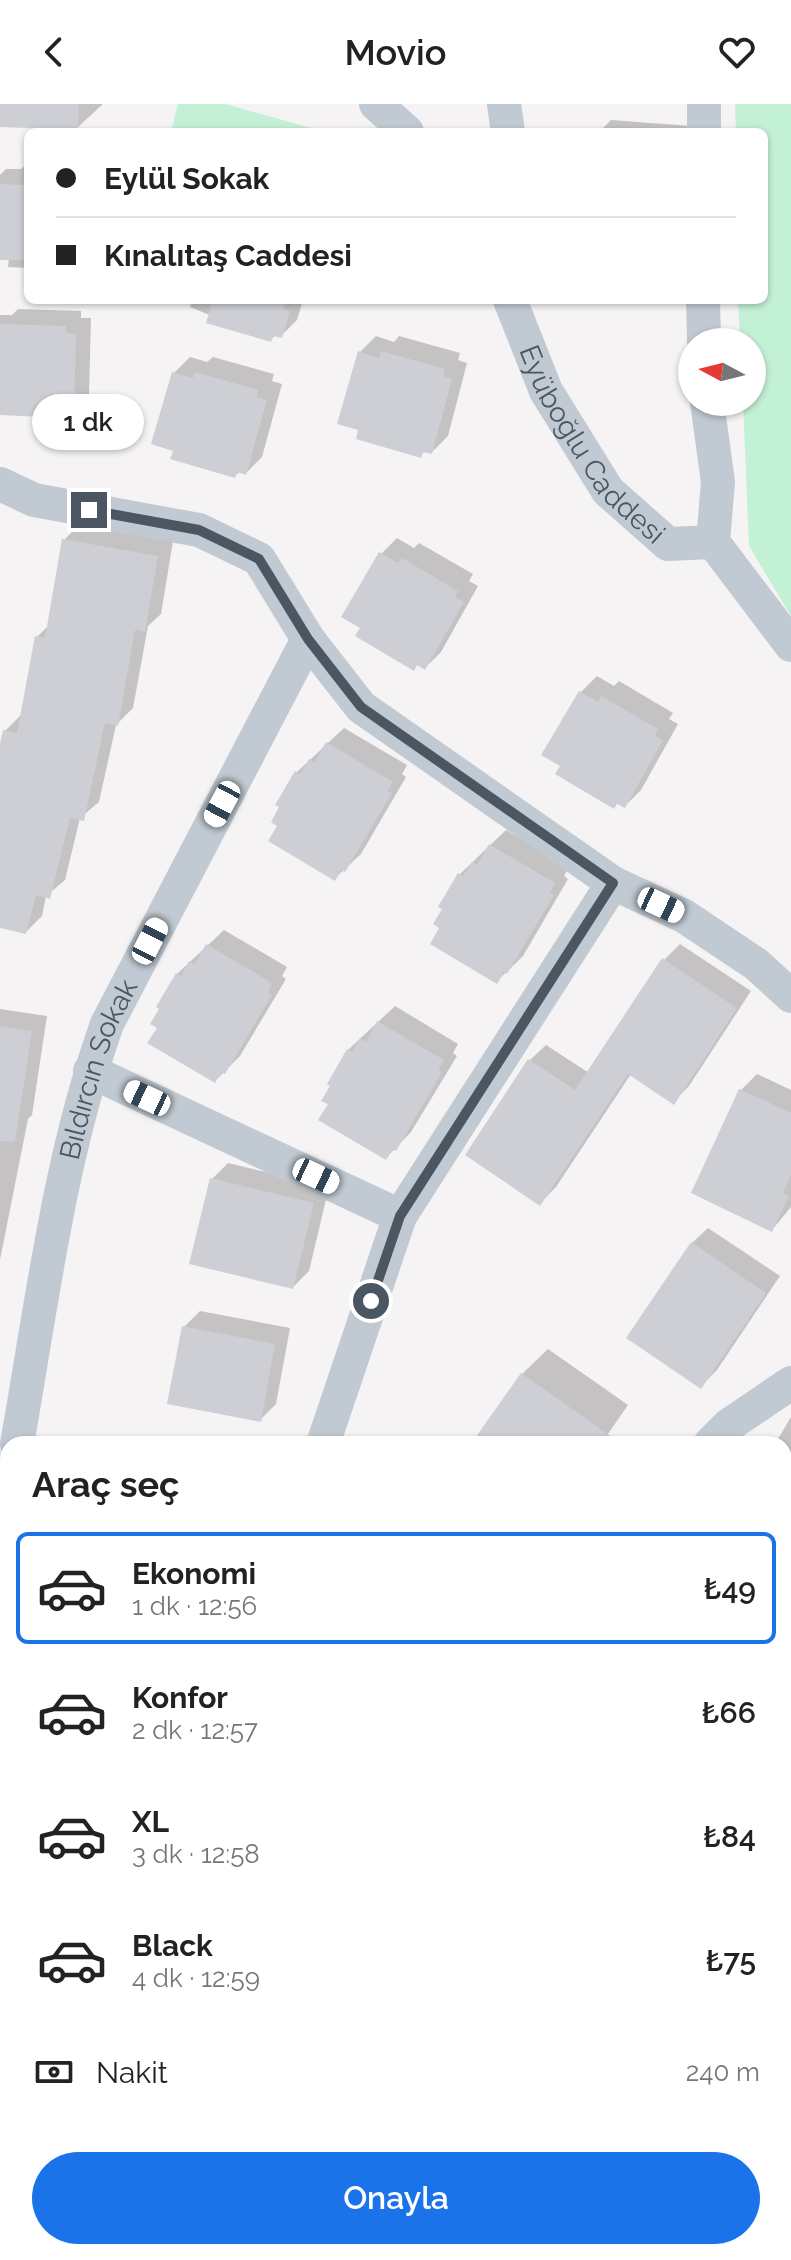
<!DOCTYPE html>
<html lang="tr">
<head>
<meta charset="utf-8">
<style>
	:root { --surface:#fff; --page:#f2f2f2; --text:#222; --muted:#767676; --line:#e0e0e0; --accent:#1a73e8 }
	body { margin:0; font-family:Raleway,sans-serif; background:var(--page); color:var(--text); height:100vh; display:flex; flex-direction:column; font-size:30px; white-space:nowrap }
	* { box-sizing:border-box; margin:0 }
	p { font-size:26px; color:var(--muted) }
	.icon { flex:none; width:44px; height:44px; fill:none; stroke:currentColor; stroke-width:2; stroke-linecap:round; stroke-linejoin:round }
	.map { position:relative; flex:1; overflow:hidden }
	.details { position:absolute; left:0px; top:1332px; width:792px; height:824px; display:flex; flex-direction:column; background:var(--surface); border-radius:24px 24px 0 0; box-shadow:0 2px 6px #0004 }
	.details>* { flex:none }
	.banner { position:absolute; left:24px; top:24px; width:744px; height:176px; border-radius:12px; box-shadow:0 2px 6px #0004; display:grid; align-content:center; height:176px; padding:0 32px; background:var(--surface) }
	.needle { width:52px; rotate:277deg }
	.buttons { position:absolute; left:678px; top:224px; display:grid; gap:16px }
	.buttons a { display:grid; place-items:center; width:88px; height:88px; border-radius:50%; background:var(--surface); box-shadow:0 2px 6px #0004; font-size:40px }
	.end { position:absolute; width:36px; height:36px; margin:-18px; border:10px solid #4a5661; background:#fff; box-shadow:0 0 0 4px #fff }
	.from { border-radius:50% }
	.bubble { position:absolute; height:56px; border-radius:28px; background:var(--surface); box-shadow:0 2px 6px #0004; font-size:26px; font-weight:600; line-height:56px; text-align:center }
	.car { position:absolute; width:24px; height:48px; margin:-24px -12px; border-radius:10px; box-shadow:0 0 6px 2px #0007; background:linear-gradient(#fff 24%,#345 0 40%,#fff 0 76%,#345 0 86%,#fff 0) }
	.banner b { display:flex; align-items:center; gap:28px; height:76px; font-size:30px }
	.banner b+b { border-top:2px solid var(--line) }
	.banner i { width:20px; height:20px; background:var(--text) }
	ul { padding:0; list-style:none }
	li { display:flex; align-items:center; gap:24px; height:112px; margin:0 16px 12px; padding:0 16px; border:4px solid transparent; border-radius:12px }
	li div { flex:1 }
	li b { display:block; font-size:30px }
	li em { font-style:normal; font-weight:600 }
	li.active { border-color:var(--accent) }
	li>.icon { width:72px; height:72px; stroke-width:1.5 }
	h2 { padding:0 32px; font-size:36px; line-height:96px }
	.pay { display:flex; align-items:center; gap:20px; height:88px; padding:0 32px; font-size:30px }
	.pay p { margin-inline-start:auto }
	.cta { display:flex; gap:16px; margin-top:auto; padding:16px 32px }
	.cta a { flex:1; height:92px; border-radius:48px; background:var(--accent); color:#fff; font-size:32px; font-weight:600; line-height:92px; text-align:center }
	header { display:flex; justify-content:space-between; align-items:center; height:104px; padding:0 32px; background:var(--surface); font-size:36px; font-weight:600 }
	.map>svg:first-child { display:block }
</style>
</head>
<body>
<header><svg class="icon" aria-label="back" viewBox="0 0 24 24"><path d="M15 5l-7 7 7 7"/></svg>Movio<svg class="icon" aria-label="heart" viewBox="0 0 24 24"><path d="M12 20l-8-8c-3-5 5-10 8-4 3-6 11-1 8 4z"/></svg></header>
<div class="map">
<svg width="791" height="2156" viewBox="0 0 791 2156">
	<rect width="100%" height="100%" fill="#f5f3f3"/>
	<path fill="#c3f1d5" d="M 178,0 L 225,0 L 318,26 L 171,28 Z
		M 735,0 L 791,0 L 791,512 L 749,442 L 743,298 L 752,298 L 752,238 L 740,238 L 738,196 L 764,196 L 764,28 L 736,28 Z
		M 75,2148 L 657,2148 L 684,2156 L 80,2156 Z"/>
	<path fill="#0003" d="M 0,0 L 103,0 L 78,23 L 0,11 Z
		M 611,16 L 691,22 L 690,28 L 599,28 Z
		M 28,59 L 28,164 L 8,163 L 9,154 L 0,154 L 0,71 L 6,65 L 21,65 Z
		M 192,196 L 303,196 L 297,216 L 281,232 L 276,230 L 271,236 L 190,203 Z
		M 18,205 L 81,207 L 81,214 L 91,214 L 89,290 L 64,312 L 0,309 L 0,211 L 12,211 Z
		M 376,232 L 394,238 L 399,232 L 460,249 L 458,256 L 467,259 L 448,332 L 432,348 L 426,346 L 421,351 L 360,248 Z
		M 190,253 L 207,258 L 213,253 L 274,270 L 272,277 L 282,280 L 262,353 L 246,369 L 240,367 L 235,372 L 175,345 L 174,269 Z
		M 80,420 L 173,437 L 161,510 L 148,522 L 133,604 L 116,621 L 99,698 L 80,714 L 65,776 L 46,792 L 42,812 L 26,828 L 0,822 L 0,649 L 5,627 L 21,611 L 37,533 L 49,521 L 64,436 Z
		M 397,434 L 414,444 L 419,439 L 473,470 L 469,477 L 478,482 L 441,548 L 425,564 L 418,560 L 414,564 L 381,450 Z
		M 597,572 L 614,582 L 619,577 L 673,609 L 669,615 L 678,620 L 641,686 L 625,702 L 544,651 L 581,588 Z
		M 344,624 L 407,661 L 402,670 L 406,673 L 361,750 L 334,775 L 279,721 L 282,702 L 278,700 L 297,668 Z
		M 506,726 L 569,763 L 564,772 L 568,775 L 523,852 L 497,877 L 442,823 L 444,804 L 441,802 L 460,770 Z
		M 224,826 L 287,863 L 282,872 L 286,875 L 240,952 L 215,977 L 160,923 L 162,904 L 159,902 L 177,870 Z
		M 680,840 L 751,887 L 689,982 L 673,998 L 631,970 L 556,1083 L 540,1099 L 530,956 L 546,941 L 589,969 L 664,856 Z
		M 395,902 L 458,940 L 453,949 L 457,952 L 411,1028 L 386,1054 L 331,1000 L 348,946 Z
		M 0,905 L 47,912 L 32,1011 L 28,1015 L 0,1156 Z
		M 757,970 L 791,986 L 791,1103 L 772,1126 L 741,986 Z
		M 228,1059 L 329,1083 L 309,1167 L 293,1183 L 212,1075 Z
		M 708,1124 L 780,1172 L 717,1266 L 701,1282 L 692,1139 Z
		M 200,1207 L 290,1224 L 276,1300 L 260,1316 L 184,1223 Z
		M 548,1245 L 628,1301 L 601,1340 L 473,1340 L 522,1270 Z
		M 791,1313 L 791,1420 L 784,1416 L 784,1340 L 775,1340 Z
		M 791,1597 L 791,1724 L 784,1721 L 784,1604 Z
		M 0,2129 L 8,2133 L 8,2148 L 17,2148 L 13,2156 L 0,2156 Z"/>
	<path fill="#cdcfd5" d="M 0,0 L 79,0 L 78,26 L 0,23 Z
		M 0,80 L 28,81 L 28,156 L 0,156 Z
		M 213,196 L 286,196 L 283,205 L 290,207 L 282,234 L 273,232 L 271,238 L 206,219 Z
		M 0,220 L 66,222 L 66,229 L 76,230 L 74,308 L 65,307 L 65,314 L 0,311 Z
		M 358,247 L 379,254 L 381,247 L 445,265 L 443,272 L 452,275 L 432,350 L 423,348 L 421,354 L 356,335 L 358,326 L 337,320 Z
		M 172,268 L 193,274 L 195,268 L 259,286 L 257,293 L 267,296 L 246,371 L 237,368 L 235,374 L 170,355 L 173,347 L 151,340 Z
		M 62,435 L 158,452 L 145,528 L 135,526 L 118,622 L 105,619 L 84,717 L 70,714 L 50,795 L 36,791 L 26,830 L 0,824 L 0,640 L 3,626 L 17,629 L 35,532 L 45,534 Z
		M 379,448 L 398,459 L 402,454 L 458,487 L 455,493 L 464,498 L 425,566 L 417,561 L 414,567 L 355,532 L 360,524 L 341,513 Z
		M 579,587 L 598,598 L 601,592 L 658,625 L 655,632 L 663,636 L 625,704 L 617,700 L 614,705 L 555,670 L 560,662 L 541,651 Z
		M 326,638 L 393,678 L 387,687 L 392,689 L 345,768 L 341,766 L 335,777 L 268,737 L 277,722 L 271,718 L 279,703 L 275,701 L 295,667 L 300,670 L 309,655 L 314,659 Z
		M 489,740 L 555,779 L 550,789 L 554,791 L 507,870 L 504,868 L 497,880 L 430,840 L 439,824 L 433,820 L 442,805 L 438,803 L 458,769 L 463,772 L 472,758 L 477,761 Z
		M 206,840 L 272,879 L 268,889 L 272,891 L 225,970 L 221,968 L 215,979 L 147,939 L 157,924 L 150,920 L 159,905 L 156,903 L 176,869 L 181,872 L 189,857 L 194,861 Z
		M 662,854 L 737,904 L 674,1001 L 628,970 L 540,1102 L 465,1051 L 528,955 L 575,986 Z
		M 377,917 L 444,956 L 438,966 L 442,968 L 396,1047 L 393,1045 L 386,1056 L 318,1016 L 328,1000 L 321,997 L 330,982 L 327,980 L 347,945 L 352,948 L 360,934 L 366,938 Z
		M 0,922 L 32,927 L 15,1038 L 0,1037 Z
		M 739,985 L 791,1009 L 791,1071 L 783,1089 L 789,1092 L 772,1128 L 691,1089 Z
		M 210,1074 L 314,1099 L 293,1185 L 189,1160 Z
		M 691,1138 L 766,1189 L 701,1285 L 626,1234 Z
		M 182,1222 L 275,1240 L 261,1318 L 167,1300 Z
		M 521,1269 L 622,1340 L 471,1340 Z"/>
	<g fill="none" stroke-linecap="round" stroke-linejoin="round">
		<g stroke="#c1cad2" stroke-width="34">
			<path d="M 376,0 L 407,28"/>
			<path d="M 504,0 L 508,28"/>
			<path d="M 704,28 L 704,0"/>
			<path id="s1" d="M 510,196 L 546,287 L 608,387 L 668,440 L 713,438 L 718,378 L 707,298"/>
			<path d="M 703,196 L 704,238"/>
			<path d="M 0,380 L 34,396 L 199,426 L 259,455 L 308,535 L 361,603 L 613,779 L 684,812 L 756,860 L 791,892"/>
			<path d="M 713,438 L 791,541"/>
			<path d="M 90,967 L 400,1112"/>
			<path id="s2" d="M 17,1340 C 42,1199 59,1055 107,920 L 308,535"/>
			<path d="M 323,1340 L 400,1112 L 613,779"/>
			<path d="M 710,1340 L 729,1321 L 791,1279"/>
			<path d="M 0,1439 L 8,1393"/>
			<path d="M 0,1600 L 8,1602"/>
			<path d="M 784,1864 L 791,1831"/>
			<path d="M 784,2087 L 791,2093"/>
		</g>
	</g>
	<g fill="none" stroke-linecap="round" stroke-linejoin="round">
		<path stroke="#4a5661" stroke-width="10" d="M 89,406 L 199,426 L 259,455 L 308,535 L 361,603 L 613,779 L 400,1112 L 371,1197"/>
	</g>
	<g text-anchor="middle" stroke-width="6" stroke-linejoin="round" paint-order="stroke">
		<g font-size="28" fill="#4a5661" stroke="#fff">
			<text dy="10" stroke="none"><textPath href="#s1" startOffset="168">Eyüboğlu Caddesi</textPath></text>
			<text dy="10" stroke="none"><textPath href="#s2" startOffset="384">Bıldırcın Sokak</textPath></text>
		</g>
	</g>
</svg>
<div class="buttons">
<a><svg class="needle" viewBox="-14 -14 28 28"><path d="M0-13l5 13h-10z" fill="#e53935"/><path d="M0 13l5-13h-10z" fill="#767676"/></svg></a>
</div>
<i class="end from" style="left:371px;top:1197px"></i>
<i class="end" style="left:89px;top:406px"></i>
<div class="bubble" style="left:32px;top:290px;width:112px">1 dk</div>
<i class="car" style="left:222px;top:700px;rotate:208deg"></i>
<i class="car" style="left:661px;top:801px;rotate:115deg"></i>
<i class="car" style="left:150px;top:837px;rotate:27deg"></i>
<i class="car" style="left:147px;top:994px;rotate:295deg"></i>
<i class="car" style="left:316px;top:1072px;rotate:115deg"></i>
<div class="banner">
<b><i class="from"></i>Eylül Sokak</b>
<b><i></i>Kınalıtaş Caddesi</b>
</div>
<section class="details">
<h2>Araç seç</h2>
<ul>
<li class="active"><svg class="icon" aria-label="car" viewBox="0 0 24 24"><path d="M5 17H2v-5l4-1 3-4h7l3 4 3 1v5h-3M9 17h6M6 11h13"/><circle cx="7" cy="17" r="2"/><circle cx="17" cy="17" r="2"/></svg><div><b>Ekonomi</b><p>1 dk · 12:56</p></div><em>₺49</em></li>
<li><svg class="icon" aria-label="car" viewBox="0 0 24 24"><path d="M5 17H2v-5l4-1 3-4h7l3 4 3 1v5h-3M9 17h6M6 11h13"/><circle cx="7" cy="17" r="2"/><circle cx="17" cy="17" r="2"/></svg><div><b>Konfor</b><p>2 dk · 12:57</p></div><em>₺66</em></li>
<li><svg class="icon" aria-label="car" viewBox="0 0 24 24"><path d="M5 17H2v-5l4-1 3-4h7l3 4 3 1v5h-3M9 17h6M6 11h13"/><circle cx="7" cy="17" r="2"/><circle cx="17" cy="17" r="2"/></svg><div><b>XL</b><p>3 dk · 12:58</p></div><em>₺84</em></li>
<li><svg class="icon" aria-label="car" viewBox="0 0 24 24"><path d="M5 17H2v-5l4-1 3-4h7l3 4 3 1v5h-3M9 17h6M6 11h13"/><circle cx="7" cy="17" r="2"/><circle cx="17" cy="17" r="2"/></svg><div><b>Black</b><p>4 dk · 12:59</p></div><em>₺75</em></li>
</ul>
<div class="pay"><svg class="icon" aria-label="cash" viewBox="0 0 24 24"><path d="M3 7h18v10H3z"/><circle cx="12" cy="12" r="2"/></svg>Nakit<p>240 m</p></div>
<div class="cta"><a>Onayla</a></div>
</section>
</div>
</body>
</html>
